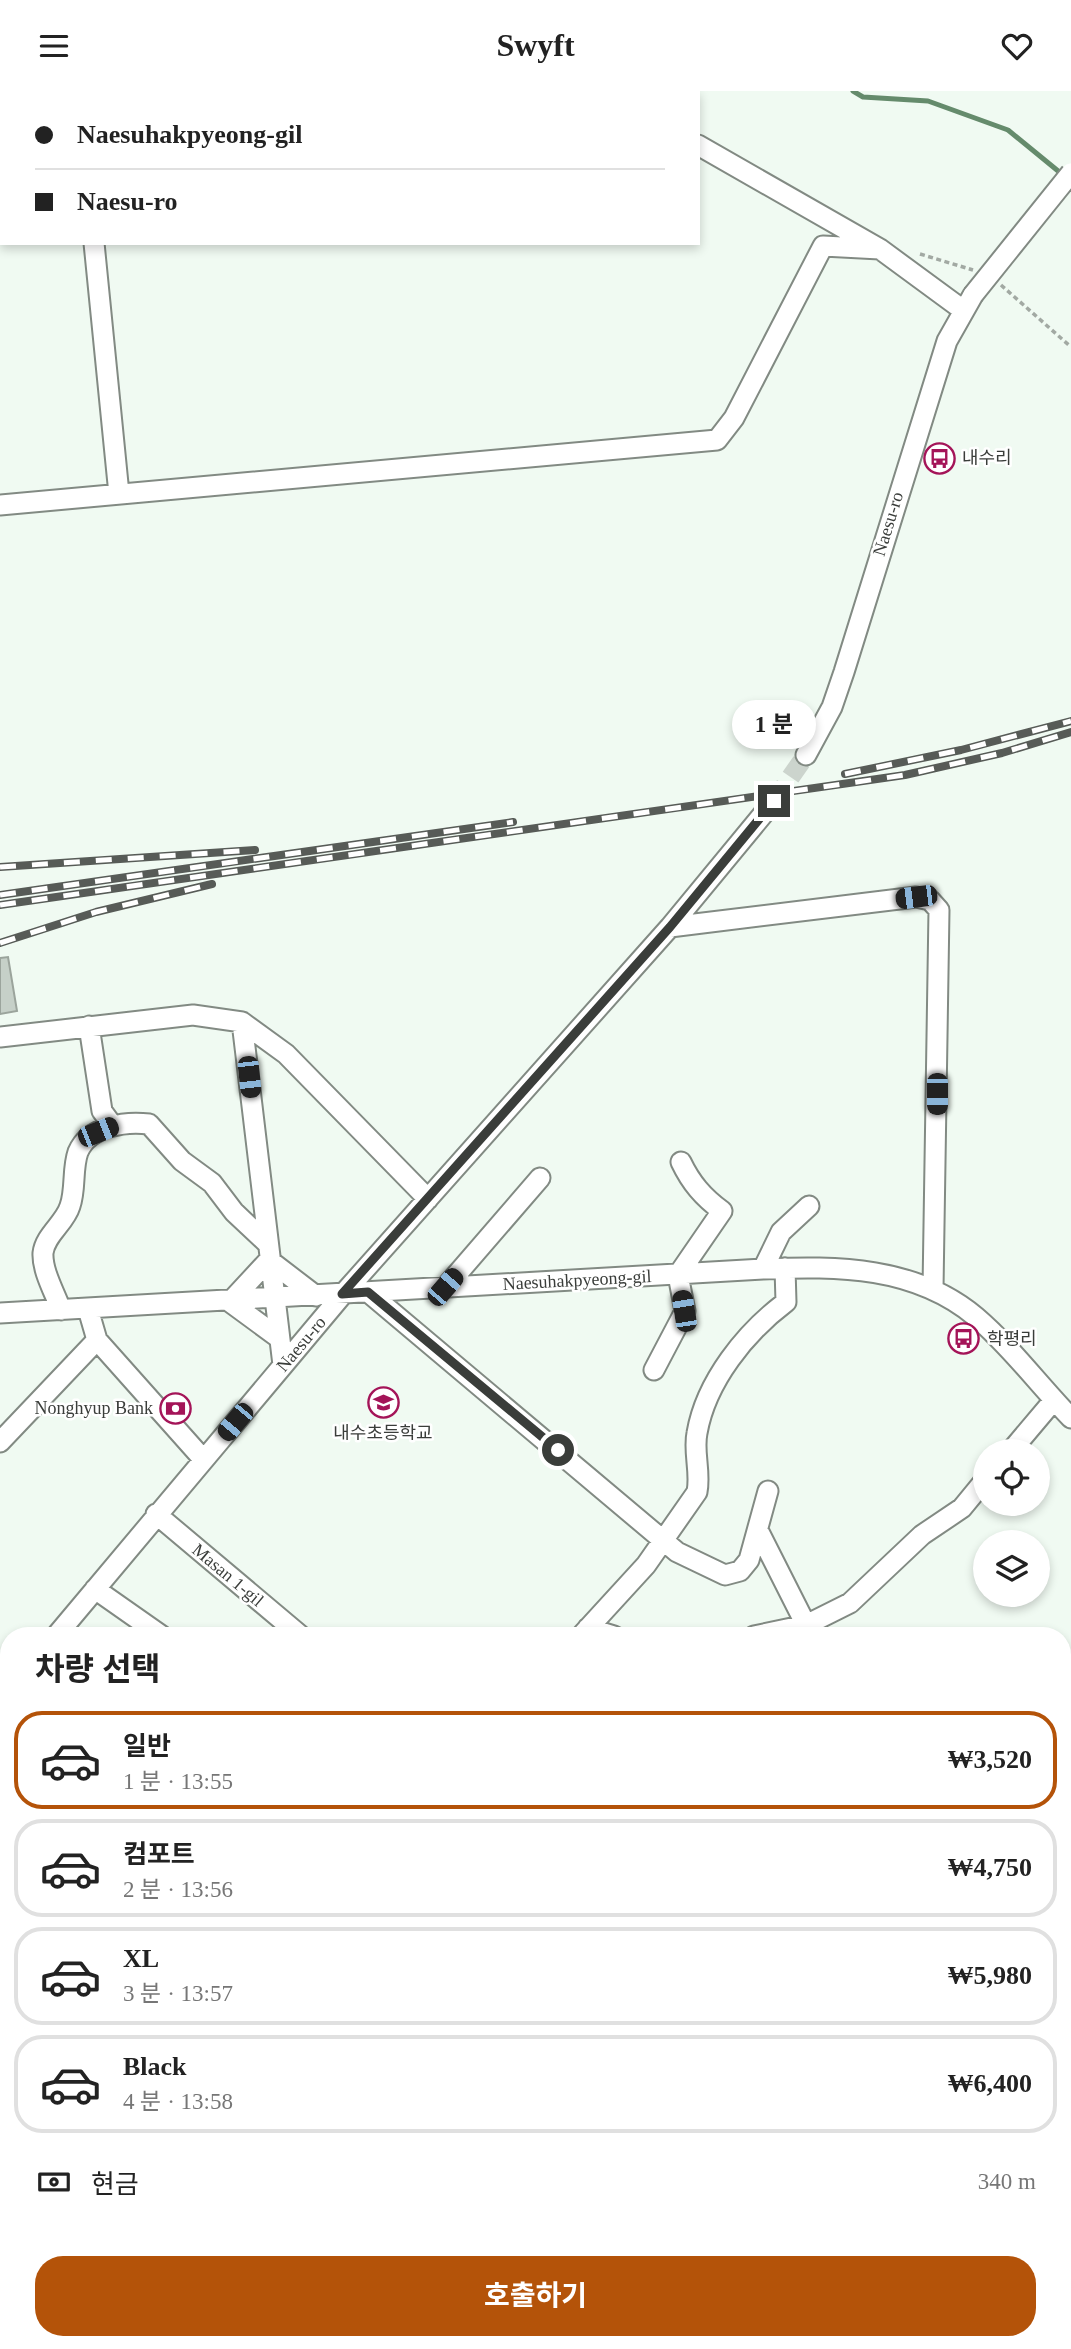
<!DOCTYPE html>
<html lang="ko">
<head>
<meta charset="utf-8">
<style>
	:root { --surface:#fff; --page:#f2f2f2; --text:#222; --muted:#767676; --line:#e0e0e0; --accent:#b45309 }
	body { margin:0; font-family:"Times New Roman","Noto Sans KR",serif; background:var(--page); color:var(--text); height:100vh; display:flex; flex-direction:column; font-size:26px; white-space:nowrap }
	* { box-sizing:border-box; margin:0 }
	p { font-size:23px; color:var(--muted) }
	.icon { flex:none; width:38px; height:38px; fill:none; stroke:currentColor; stroke-width:2; stroke-linecap:round; stroke-linejoin:round }
	.map { position:relative; flex:1; overflow:hidden }
	.drawer { position:absolute; left:0px; top:1536px; width:1071px; height:723px; display:flex; flex-direction:column; background:var(--surface); border-radius:28px 28px 0 0; box-shadow:0 4px 10px #0003 }
	.drawer>* { flex:none }
	.hud { position:absolute; left:0px; top:0px; width:700px; height:154px; box-shadow:0 4px 10px #0003; display:grid; align-content:center; height:154px; padding:0 35px; background:var(--surface) }
	.buttons { position:absolute; left:973px; top:1348px; display:grid; gap:14px }
	.buttons a { display:grid; place-items:center; width:77px; height:77px; border-radius:50%; background:var(--surface); box-shadow:0 4px 10px #0003; font-size:35px }
	.end { position:absolute; width:32px; height:32px; margin:-16px; border:9px solid #3a3d3a; background:#fff; box-shadow:0 0 0 4px #fff }
	.from { border-radius:50% }
	.bubble { position:absolute; height:49px; border-radius:24px; background:var(--surface); box-shadow:0 4px 10px #0003; font-size:23px; font-weight:700; line-height:49px; text-align:center }
	.car { position:absolute; width:21px; height:42px; margin:-21px -10px; border-radius:9px; box-shadow:0 0 5px 2px #0007; background:linear-gradient(#222 24%,#8ab4d8 0 40%,#222 0 76%,#8ab4d8 0 86%,#222 0) }
	.hud b { display:flex; align-items:center; gap:24px; height:66px; font-size:26px }
	.hud b+b { border-top:2px solid var(--line) }
	.hud i { width:18px; height:18px; background:var(--text) }
	ul { padding:0; list-style:none }
	li { display:flex; align-items:center; gap:21px; height:98px; margin:0 14px 10px; padding:0 21px; border:4px solid var(--line); border-radius:28px }
	li div { flex:1 }
	li b { display:block; font-size:26px }
	li em { font-style:normal; font-weight:700 }
	li.active { border-color:var(--accent) }
	li>.icon { width:63px; height:63px; stroke-width:1.5 }
	h2 { padding:0 35px; font-size:32px; line-height:84px }
	.pay { display:flex; align-items:center; gap:18px; height:77px; padding:0 35px; font-size:26px }
	.pay p { margin-inline-start:auto }
	.cta { display:flex; gap:14px; margin-top:auto; padding:14px 35px }
	.cta a { flex:1; height:80px; border-radius:28px; background:var(--accent); color:#fff; font-size:28px; font-weight:700; line-height:80px; text-align:center }
	header { display:flex; justify-content:space-between; align-items:center; height:91px; padding:0 35px; background:var(--surface); font-size:32px; font-weight:700 }
	.map>svg:first-child { display:block }
</style>
</head>
<body>
<header><svg class="icon" aria-label="menu" viewBox="0 0 24 24"><path d="M4 6h16M4 12h16M4 18h16"/></svg>Swyft<svg class="icon" aria-label="heart" viewBox="0 0 24 24"><path d="M12 20l-8-8c-3-5 5-10 8-4 3-6 11-1 8 4z"/></svg></header>
<div class="map">
<svg width="1071" height="2258" viewBox="0 0 1071 2258">
	<rect width="100%" height="100%" fill="#f0faf2"/>
	<g fill="none" stroke-linecap="round" stroke-linejoin="round">
		<path stroke="#658b6c" stroke-width="5" d="M 853,0 L 863,6 L 928,10 L 1008,39 L 1063,84"/>
	</g>
	<path fill="#c6d0c8" stroke="#9ba49c" stroke-width="2" d="M 8,866 L 17,920 L 0,923 L 0,867 Z"/>
	<g fill="none" stroke-linecap="round" stroke-linejoin="round">
		<path stroke="#ccd4cd" stroke-width="19" stroke-dasharray="19 10" stroke-linecap="butt" d="M 774,710 L 806,664"/>
		<defs>
			<path id="minor" d="M 593,0 L 597,2
				M 107,2 L 107,0
				M 698,54 L 880,158 L 963,219
				M 94,152 L 119,403
				M 0,414 L 717,349 L 734,327 L 823,155 L 880,158
				M 806,664 L 832,616 L 844,581 L 947,250 L 973,204
				M 670,836 L 916,806 L 930,809 L 939,819 L 933,1198
				M 242,931 L 286,963 L 428,1108
				M 89,935 L 102,1020 L 113,1035
				M 0,946 L 193,924 L 242,931 L 283,1274
				M 763,1178 L 781,1141 L 809,1115
				M 445,1197 L 540,1087
				M 368,1201 L 677,1461 L 725,1484 L 740,1480 L 749,1469 L 768,1400
				M 88,1218 L 97,1249 L 203,1368
				M 61,1219 C 55,1202 42,1180 43,1162 C 45,1144 65,1132 70,1115 C 76,1098 72,1078 78,1061 C 89,1035 126,1030 149,1033 L 182,1070 L 212,1092 L 234,1121 L 267,1152
				M 0,1222 L 763,1178 C 838,1175 915,1175 976,1226 C 1011,1256 1039,1294 1071,1327
				M 279,1247 L 230,1211 L 269,1169 L 316,1205
				M 654,1279 L 685,1220 L 678,1184 L 722,1120 C 703,1106 691,1092 681,1071
				M 0,1351 L 97,1249
				M 1011,1360 L 1054,1309
				M 156,1423 L 301,1545
				M 758,1439 L 806,1534
				M 95,1498 L 162,1545
				M 588,1537 L 614,1545
				M 56,1545 L 343,1203 L 670,836 L 774,710
				M 581,1545 L 646,1474 L 697,1401 C 701,1381 693,1361 697,1342 C 706,1290 746,1241 786,1211 L 785,1177
				M 754,1545 L 806,1534 L 850,1512 L 922,1444 L 962,1417 L 985,1389
				M 0,1613 L 9,1603
				M 0,1785 L 9,1794
				M 1062,1836 L 1071,1836
				M 0,1921 L 9,1915
				M 1062,2028 L 1071,2027
				M 0,2044 L 9,2057
				M 128,2250 L 131,2258
				M 201,2250 L 204,2258
				M 511,2250 L 514,2258
				M 995,2250 L 1003,2258
				M 380,2258 L 388,2250"/>
		</defs>
		<use href="#minor" stroke="#828a83" stroke-width="23"/>
		<path stroke="#a2a9a3" stroke-width="3.5" stroke-dasharray="5 3.5" stroke-linecap="butt" d="M 920,163 L 973,179
			M 1001,194 L 1071,256"/>
		<use href="#minor" stroke="#fff" stroke-width="19"/>
		<defs>
			<path id="rail" d="M 845,683 L 961,659 L 1071,630
				M 0,776 L 255,759
				M 0,804 L 513,731
				M 0,814 L 905,684 L 1002,662 L 1071,641
				M 0,852 L 96,821 L 212,793"/>
		</defs>
		<use href="#rail" stroke="#575b57" stroke-width="8"/>
		<use href="#rail" stroke="#fff" stroke-width="5" stroke-dasharray="16" stroke-linecap="butt"/>
		<defs>
			<path id="minor-bridge" d="M 973,204 L 1071,82"/>
		</defs>
		<use href="#minor-bridge" stroke="#828a83" stroke-width="23" stroke-linecap="butt"/>
		<use href="#minor-bridge" stroke="#fff" stroke-width="19"/>
	</g>
	<g fill="none" stroke-linecap="round" stroke-linejoin="round">
		<path stroke="#3a3d3a" stroke-width="9" d="M 558,1359 L 368,1201 L 342,1203 L 670,836 L 774,710"/>
	</g>
	<defs>
		<symbol id="bus-ring" viewBox="-11 -11 22 22"><circle r="9.5" fill="#fff" stroke="#a41458" stroke-width="1.5"/><path d="M-5-6H5V4H4V6H2V4H-2V6H-4V4H-5ZM-3.5-4V0h7V-4ZM-3.5 1.2v1.5H-2V1.2ZM2 1.2v1.5H3.5V1.2Z" fill="#a41458"/></symbol>
		<symbol id="school-ring" viewBox="-11 -11 22 22"><circle r="9.5" fill="#fff" stroke="#a41458" stroke-width="1.5"/><path d="M0-5L7-2L0 1L-7-2ZM-4 1L0 2.5L4 1V4Q0 6-4 4Z" fill="#a41458"/></symbol>
		<symbol id="bank-ring" viewBox="-11 -11 22 22"><circle r="9.5" fill="#fff" stroke="#a41458" stroke-width="1.5"/><path d="M-6-4H6V4H-6ZM0-2.3a2.3 2.3 0 1 0 0 4.6a2.3 2.3 0 1 0 0-4.6Z" fill="#a41458"/></symbol>
	</defs>
	<g fill-rule="evenodd">
		<use href="#bus-ring" x="922" y="350" width="35" height="35"/>
		<use href="#bus-ring" x="946" y="1230" width="35" height="35"/>
		<use href="#school-ring" x="366" y="1294" width="35" height="35"/>
		<use href="#bank-ring" x="158" y="1300" width="35" height="35"/>
	</g>
	<g text-anchor="middle" stroke-width="5" stroke-linejoin="round" paint-order="stroke">
		<g font-size="18" fill="#3a3d3a" stroke="#fff" text-anchor="start">
			<text x="962" y="373">내수리</text>
			<text x="987" y="1254">학평리</text>
			<text x="153" y="1323" text-anchor="end">Nonghyup Bank</text>
			<text x="383" y="1348" text-anchor="middle">내수초등학교</text>
		</g>
		<g font-size="18" fill="#3a3d3a" stroke="#fff">
			<text transform="translate(888 433) rotate(-73)" y="6">Naesu-ro</text>
			<text transform="translate(577 1189) rotate(-3)" y="6">Naesuhakpyeong-gil</text>
			<text transform="translate(301 1253) rotate(-50)" y="6">Naesu-ro</text>
			<text transform="translate(228 1484) rotate(40)" y="6">Masan 1-gil</text>
		</g>
	</g>
</svg>
<div class="buttons">
<a><svg class="icon" aria-label="locate" viewBox="0 0 24 24"><circle cx="12" cy="12" r="6"/><path d="M12 2v4M12 18v4M2 12h4M18 12h4"/></svg></a>
<a><svg class="icon" aria-label="layers" viewBox="0 0 24 24"><path d="M12 4l9 5-9 5-9-5zM3 14l9 5 9-5"/></svg></a>
</div>
<i class="end from" style="left:558px;top:1359px"></i>
<i class="end" style="left:774px;top:710px"></i>
<div class="bubble" style="left:732px;top:609px;width:84px">1 분</div>
<i class="car" style="left:916px;top:806px;rotate:263deg"></i>
<i class="car" style="left:249px;top:986px;rotate:174deg"></i>
<i class="car" style="left:937px;top:1003px;rotate:180deg"></i>
<i class="car" style="left:98px;top:1041px;rotate:68deg"></i>
<i class="car" style="left:445px;top:1196px;rotate:41deg"></i>
<i class="car" style="left:684px;top:1220px;rotate:351deg"></i>
<i class="car" style="left:235px;top:1331px;rotate:220deg"></i>
<div class="hud">
<b><i class="from"></i>Naesuhakpyeong-gil</b>
<b><i></i>Naesu-ro</b>
</div>
<section class="drawer">
<h2>차량 선택</h2>
<ul>
<li class="active"><svg class="icon" aria-label="car" viewBox="0 0 24 24"><path d="M5 17H2v-5l4-1 3-4h7l3 4 3 1v5h-3M9 17h6M6 11h13"/><circle cx="7" cy="17" r="2"/><circle cx="17" cy="17" r="2"/></svg><div><b>일반</b><p>1 분 · 13:55</p></div><em>₩3,520</em></li>
<li><svg class="icon" aria-label="car" viewBox="0 0 24 24"><path d="M5 17H2v-5l4-1 3-4h7l3 4 3 1v5h-3M9 17h6M6 11h13"/><circle cx="7" cy="17" r="2"/><circle cx="17" cy="17" r="2"/></svg><div><b>컴포트</b><p>2 분 · 13:56</p></div><em>₩4,750</em></li>
<li><svg class="icon" aria-label="car" viewBox="0 0 24 24"><path d="M5 17H2v-5l4-1 3-4h7l3 4 3 1v5h-3M9 17h6M6 11h13"/><circle cx="7" cy="17" r="2"/><circle cx="17" cy="17" r="2"/></svg><div><b>XL</b><p>3 분 · 13:57</p></div><em>₩5,980</em></li>
<li><svg class="icon" aria-label="car" viewBox="0 0 24 24"><path d="M5 17H2v-5l4-1 3-4h7l3 4 3 1v5h-3M9 17h6M6 11h13"/><circle cx="7" cy="17" r="2"/><circle cx="17" cy="17" r="2"/></svg><div><b>Black</b><p>4 분 · 13:58</p></div><em>₩6,400</em></li>
</ul>
<div class="pay"><svg class="icon" aria-label="cash" viewBox="0 0 24 24"><path d="M3 7h18v10H3z"/><circle cx="12" cy="12" r="2"/></svg>현금<p>340 m</p></div>
<div class="cta"><a>호출하기</a></div>
</section>
</div>
</body>
</html>
